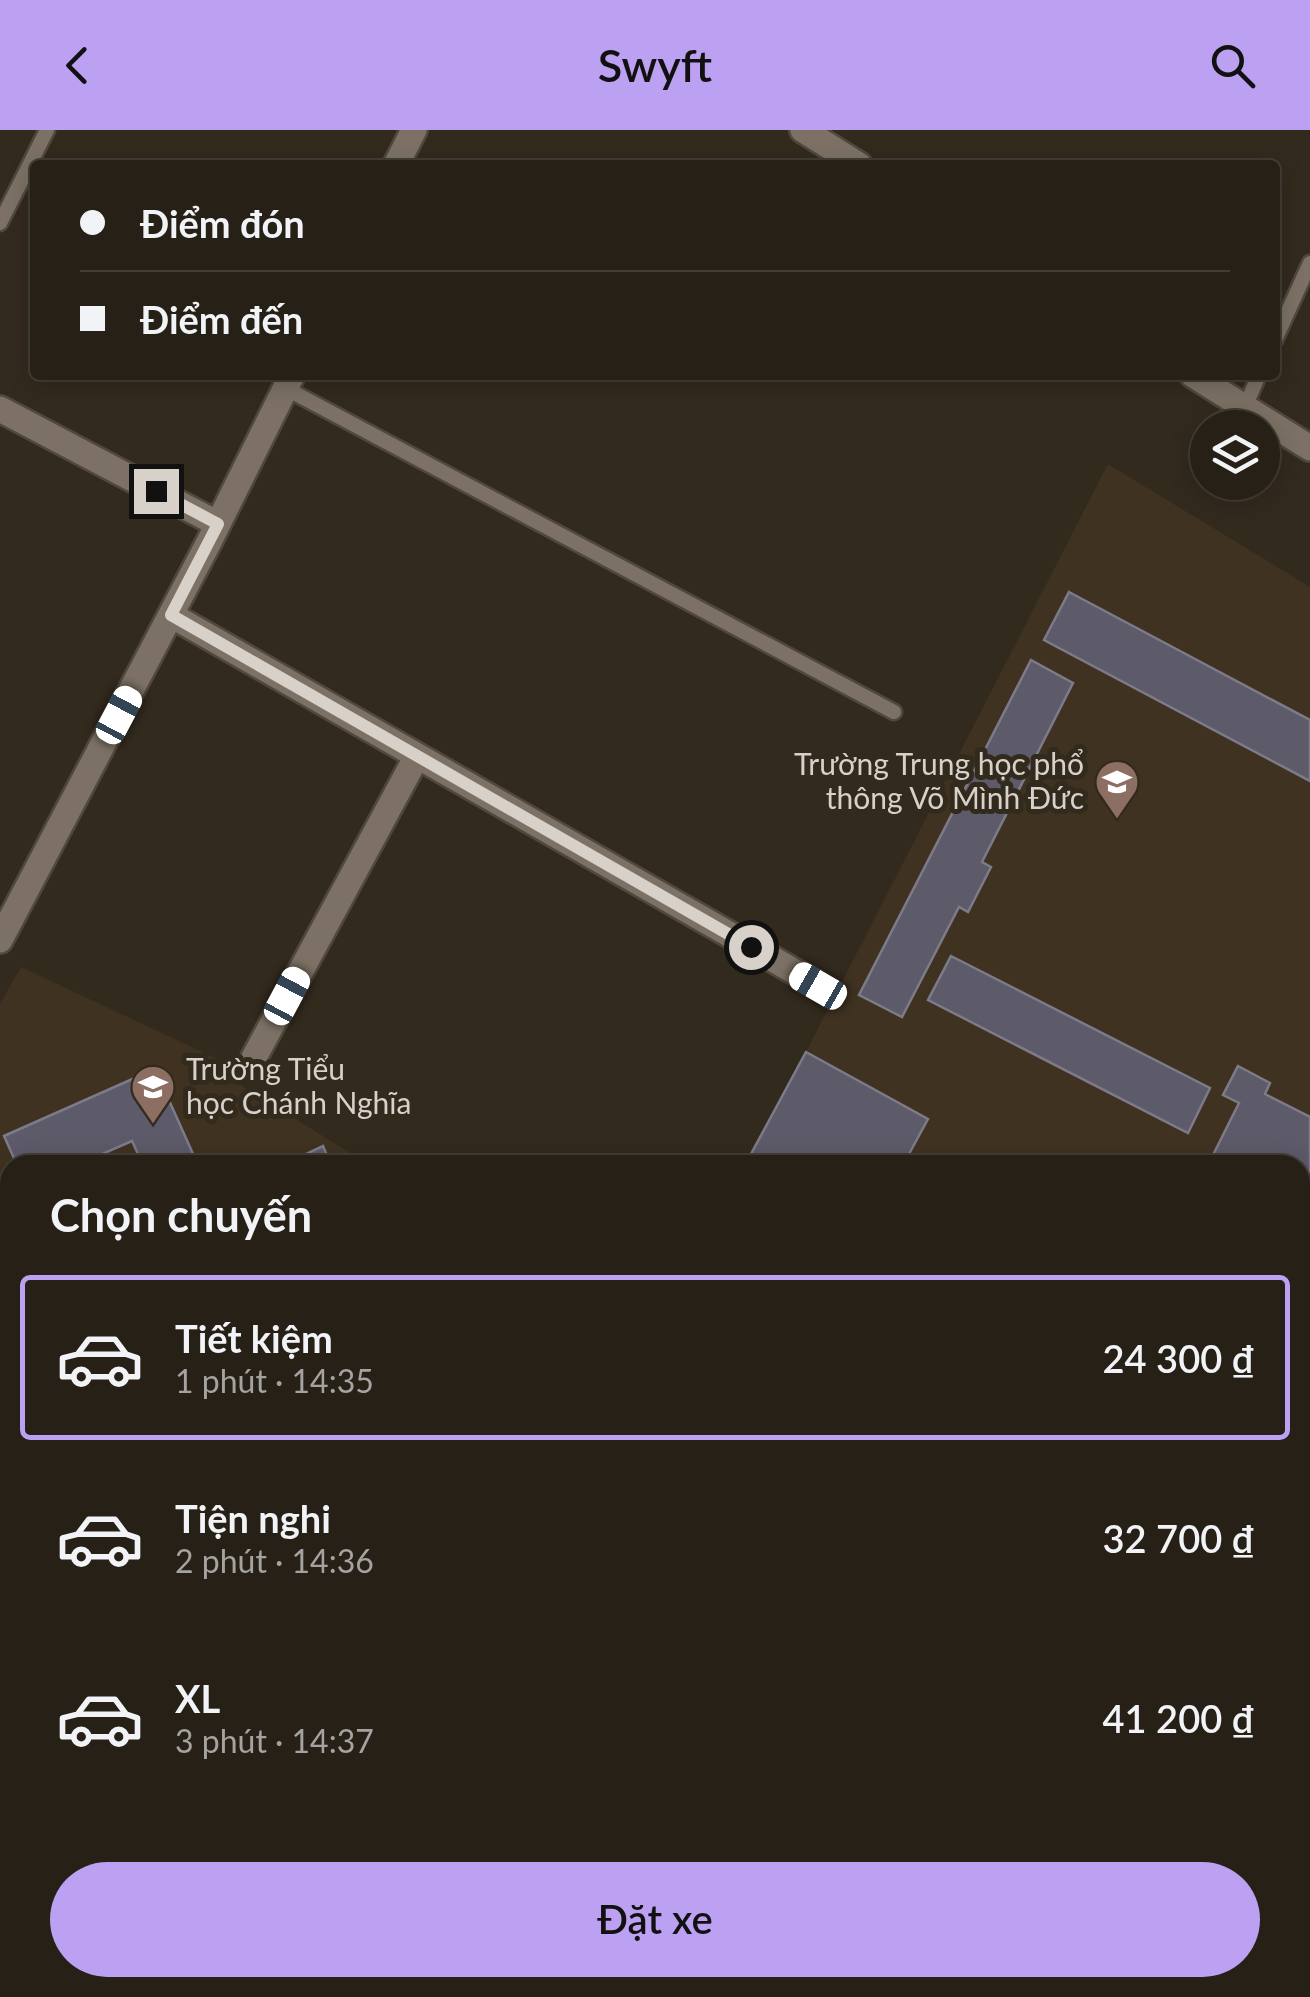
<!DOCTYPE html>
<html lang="vi">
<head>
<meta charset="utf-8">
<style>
	:root { --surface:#262016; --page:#322d23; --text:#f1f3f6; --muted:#a4a3a1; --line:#423e35; --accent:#bca0f2 }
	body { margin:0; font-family:Lato,sans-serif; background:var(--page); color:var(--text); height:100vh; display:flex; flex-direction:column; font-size:38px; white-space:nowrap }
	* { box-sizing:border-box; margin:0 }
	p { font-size:32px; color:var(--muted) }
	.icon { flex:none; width:55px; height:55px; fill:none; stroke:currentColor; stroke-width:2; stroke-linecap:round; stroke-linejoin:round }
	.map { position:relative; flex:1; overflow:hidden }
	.panel { position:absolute; left:0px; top:1025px; width:1310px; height:842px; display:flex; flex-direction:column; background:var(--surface); border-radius:30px 30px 0 0; box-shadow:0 5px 25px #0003,0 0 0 2px var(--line) }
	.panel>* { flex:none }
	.banner { position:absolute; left:30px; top:30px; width:1250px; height:220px; border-radius:10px; box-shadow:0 5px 25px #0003,0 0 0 2px var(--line); display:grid; align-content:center; height:220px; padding:0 50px; background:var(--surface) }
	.controls { position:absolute; left:1190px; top:280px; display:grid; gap:20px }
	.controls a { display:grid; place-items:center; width:90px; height:90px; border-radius:50%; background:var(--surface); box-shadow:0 5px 25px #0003,0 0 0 2px var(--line); font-size:50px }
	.end { position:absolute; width:45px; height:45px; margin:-22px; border:12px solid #d7d1ca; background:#111; box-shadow:0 0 0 5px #111 }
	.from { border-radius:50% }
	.car { position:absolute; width:30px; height:60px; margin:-30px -15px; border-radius:12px; box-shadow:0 0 8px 2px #0007; background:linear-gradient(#fff 24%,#345 0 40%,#fff 0 76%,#345 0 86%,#fff 0) }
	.banner b { display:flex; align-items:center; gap:35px; height:95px; font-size:38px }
	.banner b+b { border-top:2px solid var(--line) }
	.banner i { width:25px; height:25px; background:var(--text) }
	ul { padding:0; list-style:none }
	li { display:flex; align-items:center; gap:30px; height:165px; margin:0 20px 15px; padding:0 30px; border:5px solid transparent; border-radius:10px }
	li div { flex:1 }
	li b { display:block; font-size:38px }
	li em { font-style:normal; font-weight:600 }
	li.selected { border-color:var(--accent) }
	li>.icon { width:90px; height:90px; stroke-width:1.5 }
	h2 { padding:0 50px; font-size:45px; line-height:120px }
	.action { display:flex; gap:20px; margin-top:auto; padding:20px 50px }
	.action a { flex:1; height:115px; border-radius:60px; background:var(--accent); color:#111; font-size:40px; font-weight:600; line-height:115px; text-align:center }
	header { display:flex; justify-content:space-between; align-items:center; height:130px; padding:0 50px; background:var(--accent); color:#111; font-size:45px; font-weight:600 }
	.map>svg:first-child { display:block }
</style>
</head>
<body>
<header><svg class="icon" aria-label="back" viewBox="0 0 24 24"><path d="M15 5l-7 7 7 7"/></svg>Swyft<svg class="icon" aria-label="search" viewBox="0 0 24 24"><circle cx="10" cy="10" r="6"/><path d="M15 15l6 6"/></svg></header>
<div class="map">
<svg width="1310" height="1867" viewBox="0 0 1310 1867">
	<rect width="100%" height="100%" fill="#332a1e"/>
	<path fill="#3f3221" d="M 1108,334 L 1310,457 L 1310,1132 L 1300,1150 L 1300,1035 L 745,1035 L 806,922 Z
		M 21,837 L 230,935 L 242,956 L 370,1035 L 10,1035 L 10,1108 L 0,1087 L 0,874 Z"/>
	<path fill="#5d5a69" stroke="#7d7a8a" stroke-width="2.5" d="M 1069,462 L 1310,590 L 1310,651 L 1044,510 Z
		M 1031,530 L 1073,553 L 982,732 L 991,737 L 968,782 L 959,777 L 902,887 L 859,865 Z
		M 951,826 L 1210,958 L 1188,1003 L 928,870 Z
		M 806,922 L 928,989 L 903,1035 L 745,1035 Z
		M 1238,936 L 1270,953 L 1265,964 L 1310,987 L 1310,1044 L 1300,1064 L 1300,1035 L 1208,1035 L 1239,973 L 1223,965 Z
		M 155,939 L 198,1035 L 143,1035 L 132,1011 L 86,1031 L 88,1035 L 17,1035 L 4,1006 Z
		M 323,1016 L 331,1035 L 283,1035 Z"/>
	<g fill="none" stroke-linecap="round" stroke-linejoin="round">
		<defs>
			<path id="service" d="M 0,93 L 47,0
				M 1275,210 L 1310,133
				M 285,258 L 894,582
				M 1245,277 L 1259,245"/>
			<path id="minor" d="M 396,35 L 414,0
				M 0,279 L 218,394
				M 171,485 L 818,855
				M 0,810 L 209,412 L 292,245
				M 250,935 L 417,626
				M 0,1146 L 10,1164
				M 0,1353 L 10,1345
				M 0,1397 L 10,1412
				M 0,1830 L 10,1845
				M 293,1858 L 299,1867
				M 771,1858 L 777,1867
				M 102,1867 L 116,1858"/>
			<path id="tertiary" d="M 803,0 L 859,35
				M 1193,245 L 1310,318
				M 1300,1392 L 1310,1384
				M 731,1867 L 744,1858"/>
		</defs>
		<use href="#service" stroke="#50483e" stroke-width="19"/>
		<use href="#minor" stroke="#50483e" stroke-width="30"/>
		<use href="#tertiary" stroke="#50483e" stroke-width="30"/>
		<use href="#service" stroke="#7c7164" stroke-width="14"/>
		<use href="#minor" stroke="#7c7164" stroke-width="25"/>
		<use href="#tertiary" stroke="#7c7164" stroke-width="25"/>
	</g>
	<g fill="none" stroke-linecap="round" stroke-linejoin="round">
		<path stroke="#d7d1ca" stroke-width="12" d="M 156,361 L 218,394 L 171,485 L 751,817"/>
	</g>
	<defs>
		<symbol id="school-pin" viewBox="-11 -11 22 30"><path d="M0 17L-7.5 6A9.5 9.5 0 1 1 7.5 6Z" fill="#8d6e63" stroke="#332a1e"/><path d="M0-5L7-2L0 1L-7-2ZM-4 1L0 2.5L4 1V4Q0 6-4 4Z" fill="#fff"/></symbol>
	</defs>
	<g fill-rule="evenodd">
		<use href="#school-pin" x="1092" y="627" width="50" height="68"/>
		<use href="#school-pin" x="128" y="932" width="50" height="68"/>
	</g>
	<g text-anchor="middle" stroke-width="10" stroke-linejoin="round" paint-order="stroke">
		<g font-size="30" fill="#d7d1ca" stroke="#332a1e" text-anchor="end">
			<text x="1084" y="645">Trường Trung học phổ<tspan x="1084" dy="34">thông Võ Mình Đức</tspan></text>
			<text x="186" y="950" text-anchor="start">Trường Tiểu<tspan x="186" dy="34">học Chánh Nghĩa</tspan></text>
		</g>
	</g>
</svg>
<div class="controls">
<a><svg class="icon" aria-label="layers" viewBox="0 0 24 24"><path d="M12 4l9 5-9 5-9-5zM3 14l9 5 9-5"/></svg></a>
</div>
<i class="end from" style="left:751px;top:817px"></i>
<i class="end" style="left:156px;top:361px"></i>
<i class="car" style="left:119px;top:585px;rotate:28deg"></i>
<i class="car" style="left:818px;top:856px;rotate:300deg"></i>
<i class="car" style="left:287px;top:866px;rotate:28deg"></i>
<div class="banner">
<b><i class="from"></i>Điểm đón</b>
<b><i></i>Điểm đến</b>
</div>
<section class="panel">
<h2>Chọn chuyến</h2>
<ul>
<li class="selected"><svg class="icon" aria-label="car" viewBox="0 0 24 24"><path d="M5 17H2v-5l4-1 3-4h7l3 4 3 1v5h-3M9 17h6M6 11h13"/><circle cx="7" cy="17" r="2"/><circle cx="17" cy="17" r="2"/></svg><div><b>Tiết kiệm</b><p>1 phút · 14:35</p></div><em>24 300 ₫</em></li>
<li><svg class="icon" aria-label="car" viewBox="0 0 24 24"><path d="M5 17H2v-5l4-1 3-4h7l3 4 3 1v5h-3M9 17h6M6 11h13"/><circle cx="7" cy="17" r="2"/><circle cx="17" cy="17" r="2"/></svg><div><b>Tiện nghi</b><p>2 phút · 14:36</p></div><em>32 700 ₫</em></li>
<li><svg class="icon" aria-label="car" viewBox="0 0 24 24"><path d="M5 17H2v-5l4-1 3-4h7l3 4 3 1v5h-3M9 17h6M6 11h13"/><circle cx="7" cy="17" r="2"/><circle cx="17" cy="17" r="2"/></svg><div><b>XL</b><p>3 phút · 14:37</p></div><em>41 200 ₫</em></li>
</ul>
<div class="action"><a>Đặt xe</a></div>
</section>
</div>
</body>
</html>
